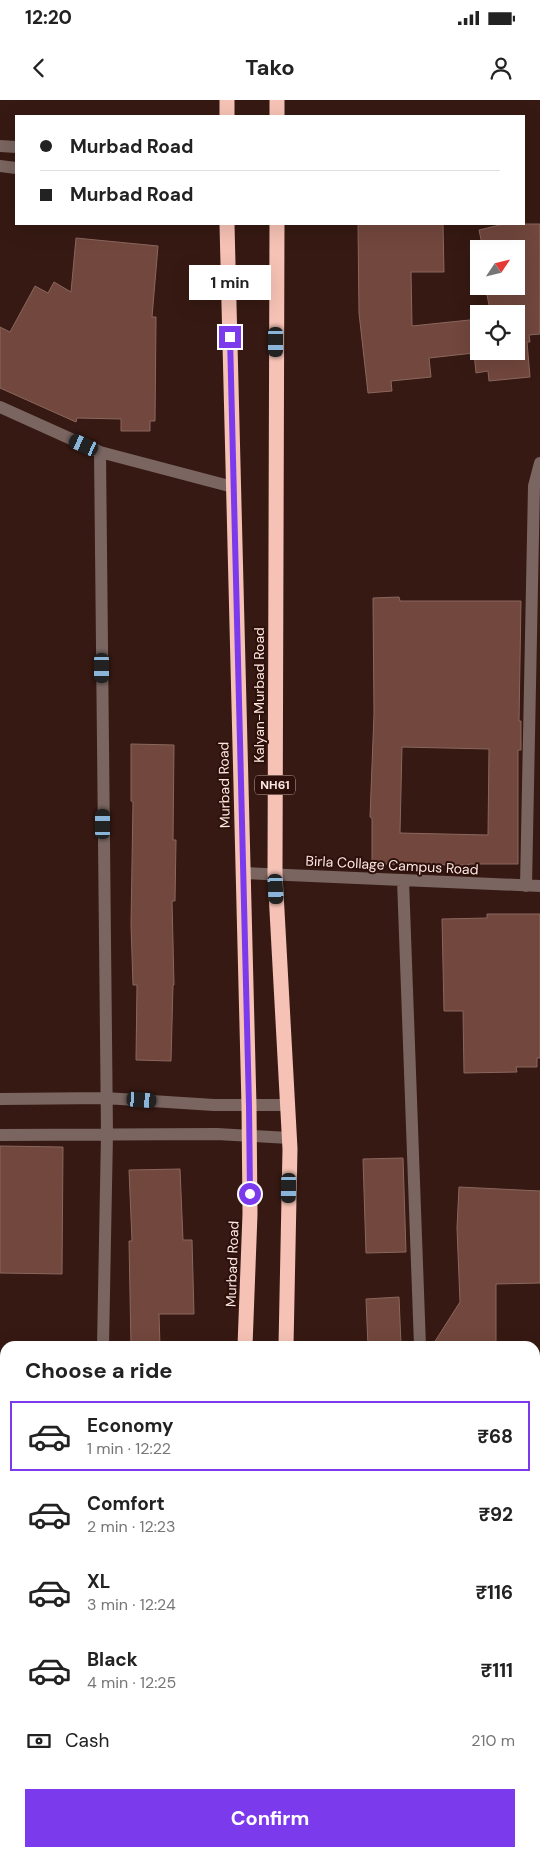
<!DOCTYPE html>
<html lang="en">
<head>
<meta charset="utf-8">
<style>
	:root { --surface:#fff; --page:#f6f6f6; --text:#222; --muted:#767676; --line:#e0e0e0; --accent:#7c3aed }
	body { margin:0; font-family:"DM Sans",sans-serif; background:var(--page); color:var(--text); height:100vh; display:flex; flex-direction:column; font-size:19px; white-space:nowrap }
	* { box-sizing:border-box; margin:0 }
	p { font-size:16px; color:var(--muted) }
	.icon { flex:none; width:28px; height:28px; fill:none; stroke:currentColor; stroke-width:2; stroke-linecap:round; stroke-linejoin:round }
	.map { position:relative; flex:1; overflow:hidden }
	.side { position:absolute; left:0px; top:1241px; width:540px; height:516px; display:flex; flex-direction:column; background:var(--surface); border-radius:15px 15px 0 0; box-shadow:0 5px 20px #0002 }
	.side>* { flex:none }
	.hud { position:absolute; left:15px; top:15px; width:510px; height:110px; border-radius:0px; box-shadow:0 5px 20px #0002; display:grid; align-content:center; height:110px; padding:0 25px; background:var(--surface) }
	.needle { width:32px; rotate:55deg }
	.fabs { position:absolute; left:470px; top:140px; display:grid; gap:10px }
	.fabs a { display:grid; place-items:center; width:55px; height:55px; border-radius:0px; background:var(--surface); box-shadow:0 5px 20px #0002; font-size:25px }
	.end { position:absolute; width:22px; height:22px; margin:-11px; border:6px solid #7c3aed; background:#fff; box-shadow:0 0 0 2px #fff }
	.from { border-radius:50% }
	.bubble { position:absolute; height:35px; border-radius:0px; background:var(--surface); box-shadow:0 5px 20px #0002; font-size:16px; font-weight:700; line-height:35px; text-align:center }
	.car { position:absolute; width:15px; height:30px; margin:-15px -8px; border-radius:6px; box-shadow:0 0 4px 1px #0007; background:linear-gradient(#222 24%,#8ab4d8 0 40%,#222 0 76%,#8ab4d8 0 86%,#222 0) }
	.hud b { display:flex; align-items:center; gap:18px; height:48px; font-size:19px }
	.hud b+b { border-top:1px solid var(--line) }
	.hud i { width:12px; height:12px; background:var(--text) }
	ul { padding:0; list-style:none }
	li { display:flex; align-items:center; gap:15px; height:70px; margin:0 10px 8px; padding:0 15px; border:2px solid transparent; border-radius:0px }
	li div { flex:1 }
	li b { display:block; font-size:19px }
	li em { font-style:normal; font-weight:700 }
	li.selected { border-color:var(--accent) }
	li>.icon { width:45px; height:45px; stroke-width:1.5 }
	h2 { padding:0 25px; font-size:22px; line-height:60px }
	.pay { display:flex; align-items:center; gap:12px; height:55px; padding:0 25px; font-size:19px }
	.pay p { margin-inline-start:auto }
	.cta { display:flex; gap:10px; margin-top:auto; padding:10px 25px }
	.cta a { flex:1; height:58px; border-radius:0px; background:var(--accent); color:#fff; font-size:20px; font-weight:700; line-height:58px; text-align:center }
	.status { display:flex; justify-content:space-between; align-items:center; height:35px; padding:0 25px; background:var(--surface); direction:ltr }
	.status svg { height:14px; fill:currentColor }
	header { display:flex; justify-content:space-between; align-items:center; height:65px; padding:0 25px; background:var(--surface); font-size:22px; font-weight:700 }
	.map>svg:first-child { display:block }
</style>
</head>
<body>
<div class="status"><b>12:20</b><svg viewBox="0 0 49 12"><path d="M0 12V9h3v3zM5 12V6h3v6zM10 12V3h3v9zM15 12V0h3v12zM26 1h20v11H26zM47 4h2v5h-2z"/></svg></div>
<header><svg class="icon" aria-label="back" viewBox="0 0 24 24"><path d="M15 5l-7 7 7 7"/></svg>Tako<svg class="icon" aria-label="person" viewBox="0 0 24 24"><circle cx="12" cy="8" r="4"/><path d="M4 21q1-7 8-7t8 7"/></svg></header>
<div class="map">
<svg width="540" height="1757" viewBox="0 0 540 1757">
	<rect width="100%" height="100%" fill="#361912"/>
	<path fill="#573d36" d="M 540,1618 L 540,1659 L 535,1655 L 535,1622 Z"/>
	<path fill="#72473d" stroke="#8a675e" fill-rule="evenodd" d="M 358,124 L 443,124 L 444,172 L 411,172 L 412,226 L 479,219 L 479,251 L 516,251 L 516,214 L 491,214 L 485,186 L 516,186 L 516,149 L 483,149 L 479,130 L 504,124 L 540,124 L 540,234 L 529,235 L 530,242 L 527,242 L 530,277 L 489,281 L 488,271 L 476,273 L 474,253 L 429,258 L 431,277 L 391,281 L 392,291 L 368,293 L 359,213 Z
		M 76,138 L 158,146 L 152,217 L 156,217 L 155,321 L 150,321 L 150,331 L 121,331 L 121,319 L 77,318 L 76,322 L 0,288 L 0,227 L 10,232 L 35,186 L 48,193 L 54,182 L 71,192 Z
		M 399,497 L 400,501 L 521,501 L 519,621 L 521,621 L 521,650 L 518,650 L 518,764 L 469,764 L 469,765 L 372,764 L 372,718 L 370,717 L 374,614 L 373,498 ZM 402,647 L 489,649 L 488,735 L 400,733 Z
		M 131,644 L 174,645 L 173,740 L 176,740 L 175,801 L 172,801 L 174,885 L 173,885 L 171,961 L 136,960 L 137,885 L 133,885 L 131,825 L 133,702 L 131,701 Z
		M 487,814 L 540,814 L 540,958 L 537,958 L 537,967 L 516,967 L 517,972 L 464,973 L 463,911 L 444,911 L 442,819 L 487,818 Z
		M 0,1046 L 63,1047 L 62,1174 L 0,1173 Z
		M 403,1058 L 406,1152 L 366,1153 L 363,1059 Z
		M 180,1069 L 183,1140 L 192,1140 L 194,1214 L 159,1214 L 160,1246 L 131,1246 L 129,1141 L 132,1141 L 129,1070 Z
		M 459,1087 L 540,1091 L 540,1183 L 496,1184 L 496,1246 L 432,1246 L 460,1202 L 457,1128 Z
		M 399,1197 L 401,1244 L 368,1246 L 366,1199 Z"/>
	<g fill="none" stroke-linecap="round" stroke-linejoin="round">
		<path stroke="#7a6560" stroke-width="12" d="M 0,46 L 16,47
			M 0,66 L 16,68
			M 0,307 L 100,352 L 233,387
			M 100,352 L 107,1034 L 103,1246
			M 242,773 L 540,786
			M 403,780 L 420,1246
			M 526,786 L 534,386 L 540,363
			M 0,999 L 105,998 L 214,1005 L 287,1005
			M 0,1035 L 217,1034 L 289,1038
			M 535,1426 L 540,1418
			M 535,1672 L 540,1676
			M 65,1757 L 66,1752"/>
		<path stroke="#f6c2b5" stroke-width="15" d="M 227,16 L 227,0
			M 277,16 L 277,0
			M 227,124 L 249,1006 L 250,1114 L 245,1246
			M 277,124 L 275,774 L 290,1049 L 286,1246
			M 216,1757 L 216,1752
			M 257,1757 L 258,1752"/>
	</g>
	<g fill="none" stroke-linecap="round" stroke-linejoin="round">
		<path stroke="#7c3aed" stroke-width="6" d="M 230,237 L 249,1006 L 250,1094"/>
	</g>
	<g text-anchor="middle" stroke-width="4" stroke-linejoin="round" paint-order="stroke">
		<rect fill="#2c1009" stroke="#bea6a1" stroke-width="1" x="255" y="675.5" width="40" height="19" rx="4"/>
		<g font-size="12" font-weight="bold" fill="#fce7e2">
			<text x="275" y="689">NH61</text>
		</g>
		<g font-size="14" fill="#fce7e2" stroke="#2c1009">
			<text transform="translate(259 595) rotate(-90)" y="5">Kalyan-Murbad Road</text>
			<text transform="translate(224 685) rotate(-91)" y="5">Murbad Road</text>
			<text transform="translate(392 765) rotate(3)" y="5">Birla Collage Campus Road</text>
			<text transform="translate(232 1164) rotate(-88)" y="5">Murbad Road</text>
		</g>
	</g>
</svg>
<div class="fabs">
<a><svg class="needle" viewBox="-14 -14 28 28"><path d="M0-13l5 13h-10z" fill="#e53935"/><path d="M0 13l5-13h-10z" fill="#767676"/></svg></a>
<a><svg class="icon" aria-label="locate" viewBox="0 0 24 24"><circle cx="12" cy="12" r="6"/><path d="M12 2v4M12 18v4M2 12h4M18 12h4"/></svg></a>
</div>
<i class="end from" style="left:250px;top:1094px"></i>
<i class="end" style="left:230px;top:237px"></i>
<div class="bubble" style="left:189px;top:165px;width:82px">1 min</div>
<i class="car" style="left:276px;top:242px;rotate:180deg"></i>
<i class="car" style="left:84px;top:345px;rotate:294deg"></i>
<i class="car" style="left:102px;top:568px;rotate:180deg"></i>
<i class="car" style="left:103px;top:724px;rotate:0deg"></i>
<i class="car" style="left:276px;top:789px;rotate:177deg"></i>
<i class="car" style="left:142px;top:1000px;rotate:94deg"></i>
<i class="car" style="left:289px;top:1088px;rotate:181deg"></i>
<div class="hud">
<b><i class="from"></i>Murbad Road</b>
<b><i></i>Murbad Road</b>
</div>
<section class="side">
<h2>Choose a ride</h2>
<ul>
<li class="selected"><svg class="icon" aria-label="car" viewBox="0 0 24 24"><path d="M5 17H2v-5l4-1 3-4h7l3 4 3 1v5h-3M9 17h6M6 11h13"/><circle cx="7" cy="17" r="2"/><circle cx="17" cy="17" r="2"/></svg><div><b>Economy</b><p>1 min · 12:22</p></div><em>₹68</em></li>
<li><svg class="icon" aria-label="car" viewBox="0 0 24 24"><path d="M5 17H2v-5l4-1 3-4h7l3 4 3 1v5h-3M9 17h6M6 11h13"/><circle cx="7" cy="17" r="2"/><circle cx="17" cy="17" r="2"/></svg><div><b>Comfort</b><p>2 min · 12:23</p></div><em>₹92</em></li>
<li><svg class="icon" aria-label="car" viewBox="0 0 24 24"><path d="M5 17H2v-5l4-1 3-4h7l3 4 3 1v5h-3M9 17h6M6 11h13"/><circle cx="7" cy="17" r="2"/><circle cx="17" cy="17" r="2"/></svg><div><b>XL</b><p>3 min · 12:24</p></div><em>₹116</em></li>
<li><svg class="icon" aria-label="car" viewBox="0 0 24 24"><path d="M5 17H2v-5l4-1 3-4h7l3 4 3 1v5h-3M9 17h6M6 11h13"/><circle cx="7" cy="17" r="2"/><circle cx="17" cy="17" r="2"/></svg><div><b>Black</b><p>4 min · 12:25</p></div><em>₹111</em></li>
</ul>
<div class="pay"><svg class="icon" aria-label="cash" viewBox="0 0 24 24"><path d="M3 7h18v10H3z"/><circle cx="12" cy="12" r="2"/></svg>Cash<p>210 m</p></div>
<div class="cta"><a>Confirm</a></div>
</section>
</div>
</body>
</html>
